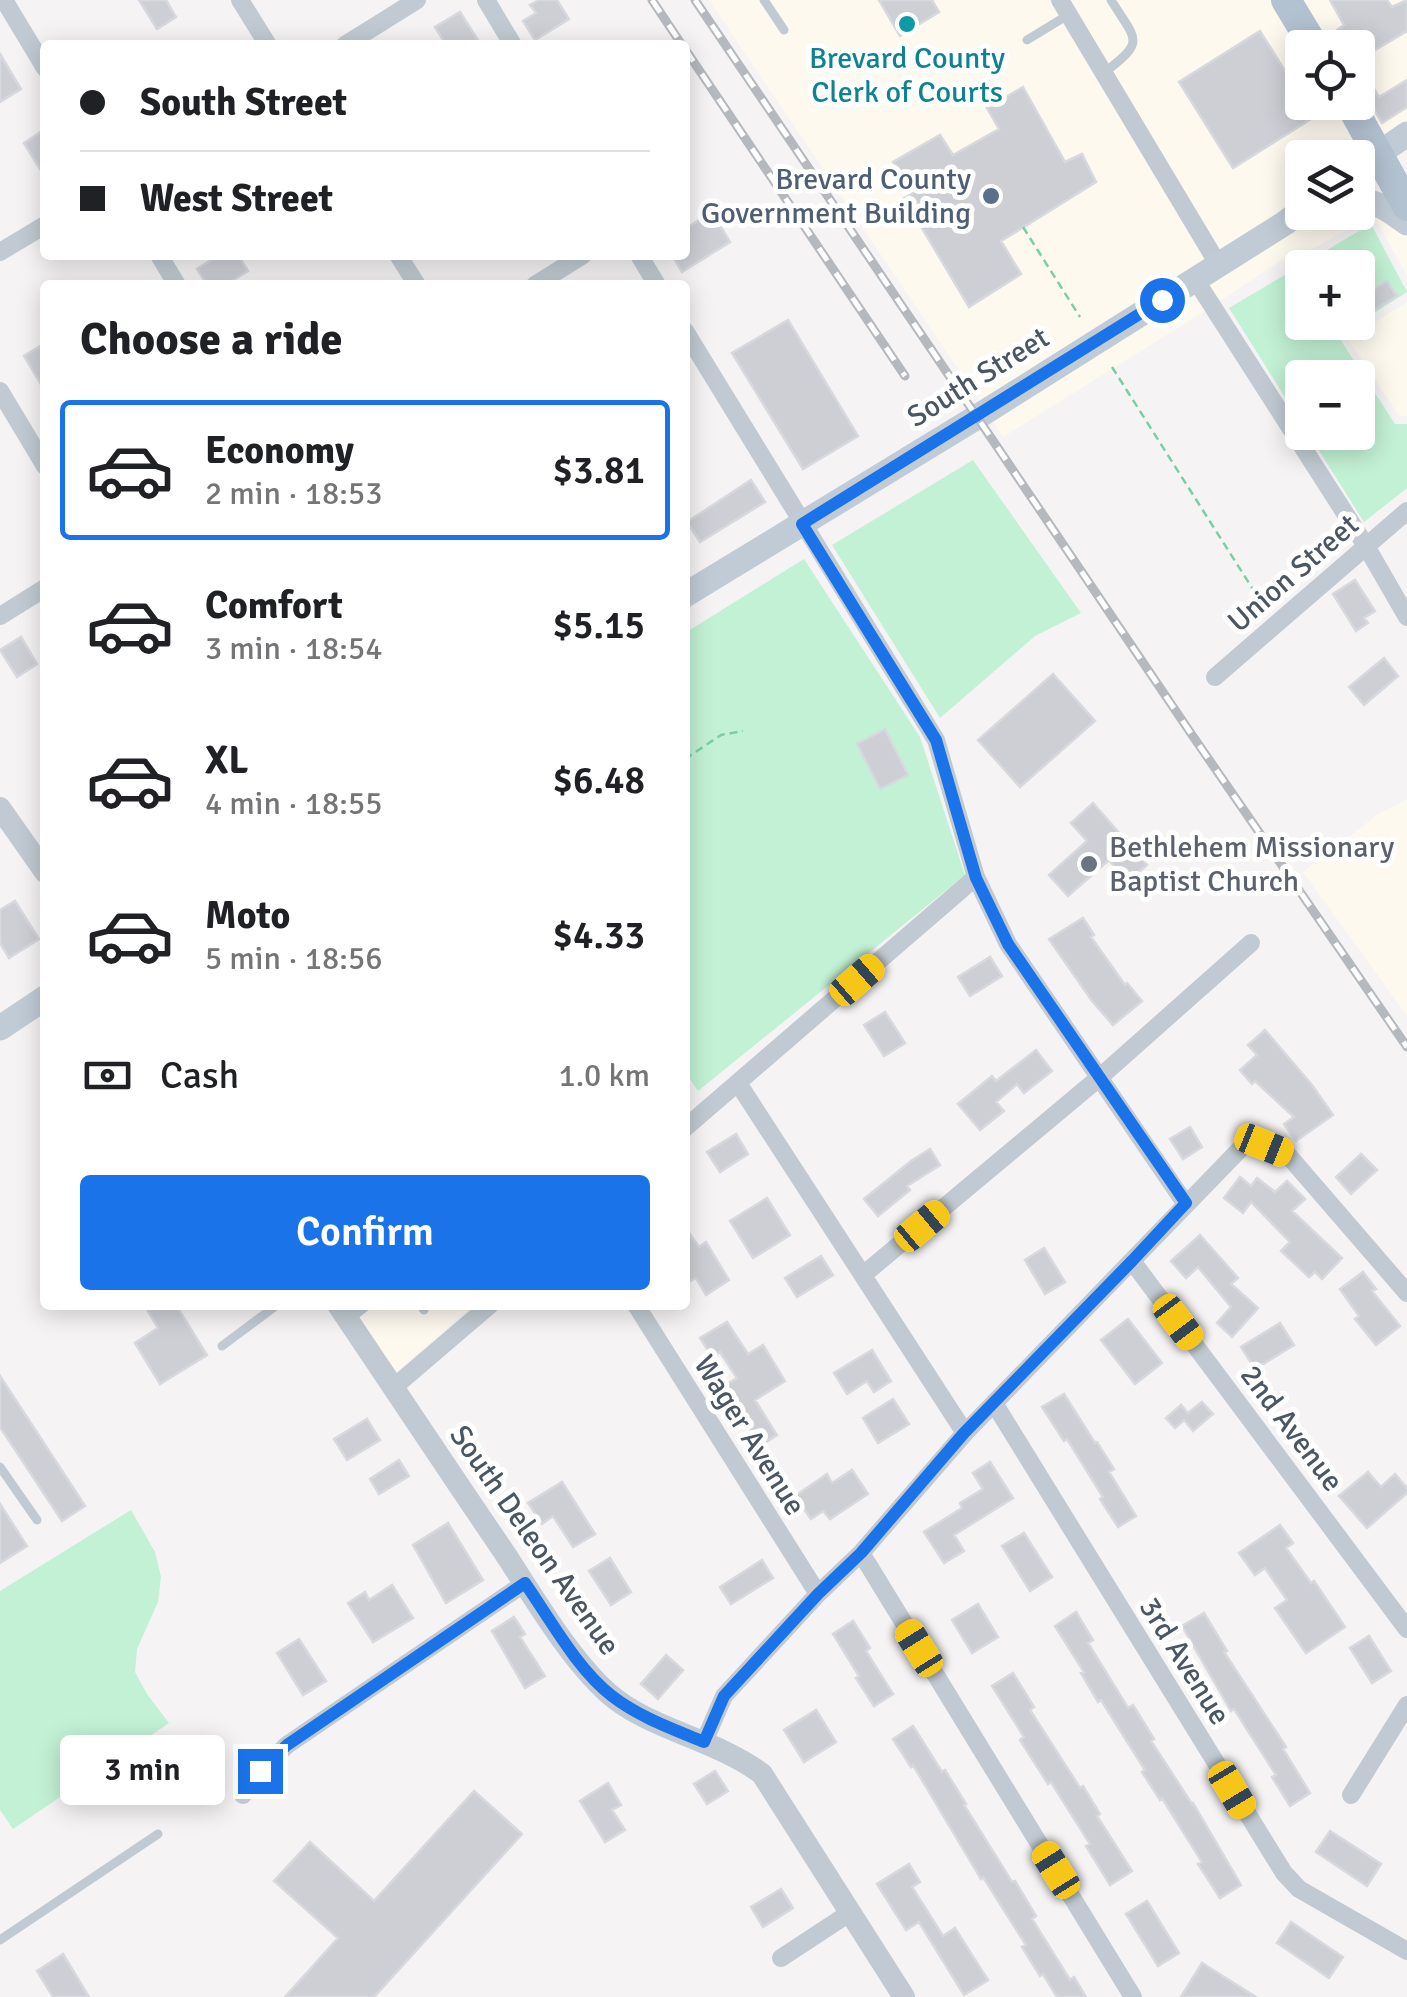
<!DOCTYPE html>
<html lang="en">
<head>
<meta charset="utf-8">
<style>
	:root { --surface:#fff; --page:#f6f6f6; --text:#202124; --muted:#757577; --line:#e0e0e0; --accent:#1a73e8 }
	body { margin:0; font-family:Signika,sans-serif; background:var(--page); color:var(--text); height:100vh; display:flex; flex-direction:column; font-size:38px; white-space:nowrap }
	* { box-sizing:border-box; margin:0 }
	p { font-size:32px; color:var(--muted) }
	.icon { flex:none; width:55px; height:55px; fill:none; stroke:currentColor; stroke-width:2; stroke-linecap:round; stroke-linejoin:round }
	.map { position:relative; flex:1; overflow:hidden }
	.panel { position:absolute; left:40px; top:280px; width:650px; height:1030px; display:flex; flex-direction:column; background:var(--surface); border-radius:10px; box-shadow:0 5px 25px #0003 }
	.panel>* { flex:none }
	.banner { position:absolute; left:40px; top:40px; width:650px; height:220px; border-radius:10px; box-shadow:0 5px 25px #0003; display:grid; align-content:center; height:220px; padding:0 40px; background:var(--surface) }
	.fabs { position:absolute; left:1285px; top:30px; display:grid; gap:20px }
	.fabs a { display:grid; place-items:center; width:90px; height:90px; border-radius:10px; background:var(--surface); box-shadow:0 5px 25px #0003; font-size:50px }
	.end { position:absolute; width:45px; height:45px; margin:-22px; border:12px solid #1a73e8; background:#fff; box-shadow:0 0 0 5px #fff }
	.from { border-radius:50% }
	.bubble { position:absolute; height:70px; border-radius:10px; background:var(--surface); box-shadow:0 5px 25px #0003; font-size:32px; font-weight:600; line-height:70px; text-align:center }
	.car { position:absolute; width:30px; height:60px; margin:-30px -15px; border-radius:12px; box-shadow:0 0 8px 2px #0007; background:linear-gradient(#f5c518 24%,#345 0 40%,#f5c518 0 76%,#345 0 86%,#f5c518 0) }
	.banner b { display:flex; align-items:center; gap:35px; height:95px; font-size:38px }
	.banner b+b { border-top:2px solid var(--line) }
	.banner i { width:25px; height:25px; background:var(--text) }
	ul { padding:0; list-style:none }
	li { display:flex; align-items:center; gap:30px; height:140px; margin:0 20px 15px; padding:0 20px; border:5px solid transparent; border-radius:10px }
	li div { flex:1 }
	li b { display:block; font-size:38px }
	li em { font-style:normal; font-weight:600 }
	li.on { border-color:var(--accent) }
	li>.icon { width:90px; height:90px; stroke-width:1.5 }
	h2 { padding:0 40px; font-size:45px; line-height:120px }
	.pay { display:flex; align-items:center; gap:25px; height:110px; padding:0 40px; font-size:38px }
	.pay p { margin-inline-start:auto }
	.primary-button { display:flex; gap:20px; margin-top:auto; padding:20px 40px }
	.primary-button a { flex:1; height:115px; border-radius:10px; background:var(--accent); color:#fff; font-size:40px; font-weight:600; line-height:115px; text-align:center }
	.map>svg:first-child { display:block }
</style>
</head>
<body>
<div class="map">
<svg width="1407" height="1997" viewBox="0 0 1407 1997">
	<rect width="100%" height="100%" fill="#f5f3f3"/>
	<path fill="#fdf9ef" d="M 709,0 L 1049,0 L 1206,261 L 981,403 Z
		M 1070,0 L 1276,0 L 1302,48 L 1302,102 L 1339,103 L 1365,149 L 1355,157 L 1302,158 L 1302,198 L 1281,215 L 1220,252 Z
		M 1297,0 L 1407,0 L 1407,122 L 1380,139 L 1358,99 L 1358,48 L 1326,47 Z
		M 1370,211 L 1407,234 L 1407,276 L 1376,219 L 1371,216 L 1293,260 L 1289,255 L 1220,301 L 1208,283 L 1290,232 L 1354,213 Z
		M 1193,292 L 1205,311 L 1003,437 L 992,419 Z
		M 1407,302 L 1407,416 L 1399,416 L 1348,339 Z
		M 1407,799 L 1407,1016 L 1303,872 L 1377,815 Z
		M 348,1305 L 474,1305 L 394,1374 Z"/>
	<path fill="#c3f1d5" fill-rule="evenodd" d="M 1371,224 L 1407,292 L 1338,336 L 1395,424 L 1407,424 L 1407,488 L 1364,522 L 1308,433 L 1358,432 L 1358,378 L 1302,378 L 1302,424 L 1229,308 ZM 1302,268 L 1358,268 L 1358,322 L 1302,322 Z
		M 973,460 L 1081,613 L 1035,636 L 940,718 L 832,545 Z
		M 804,559 L 920,737 L 965,875 L 698,1091 L 685,1072 L 685,633 Z
		M 131,1510 L 155,1552 L 161,1577 L 158,1602 L 137,1649 L 135,1672 L 147,1694 L 169,1723 L 13,1829 L 0,1810 L 0,1591 Z"/>
	<path fill="#cdcfd5" stroke="#d7d9de" stroke-width="2.5" d="M 139,0 L 166,0 L 176,17 L 157,29 Z
		M 539,0 L 557,0 L 569,19 L 535,40 L 523,21 L 536,13 L 530,5 Z
		M 879,0 L 932,0 L 939,12 L 900,36 Z
		M 1330,0 L 1387,0 L 1392,7 L 1407,0 L 1407,31 L 1365,56 L 1353,37 L 1334,48 L 1329,36 L 1344,25 Z
		M 460,12 L 481,45 L 446,45 L 435,27 Z
		M 1260,31 L 1302,98 L 1302,102 L 1305,102 L 1314,117 L 1233,168 L 1179,82 Z
		M 0,54 L 21,89 L 0,102 Z
		M 1367,78 L 1379,97 L 1407,80 L 1407,107 L 1382,123 L 1365,93 L 1358,85 Z
		M 1023,87 L 1065,162 L 1082,154 L 1096,182 L 1001,241 L 1021,274 L 969,307 L 904,198 L 912,194 L 893,162 L 940,135 L 953,155 L 999,129 L 987,108 Z
		M 45,129 L 45,177 L 24,143 Z
		M 712,212 L 730,242 L 682,272 L 672,255 L 685,255 L 685,229 Z
		M 219,255 L 238,255 L 248,271 L 225,285 L 207,285 L 197,269 Z
		M 1387,281 L 1397,296 L 1370,312 L 1361,297 Z
		M 788,320 L 858,436 L 803,469 L 732,353 Z
		M 45,343 L 45,391 L 24,356 Z
		M 751,480 L 765,502 L 700,542 L 687,522 Z
		M 1355,580 L 1375,611 L 1364,618 L 1368,623 L 1356,631 L 1333,594 Z
		M 21,637 L 37,664 L 17,677 L 0,650 Z
		M 1384,658 L 1398,676 L 1364,705 L 1349,687 Z
		M 1053,674 L 1095,721 L 1020,787 L 978,740 Z
		M 885,729 L 908,775 L 880,789 L 857,744 Z
		M 1093,803 L 1147,865 L 1128,882 L 1109,860 L 1068,896 L 1049,875 L 1087,841 L 1071,823 Z
		M 15,901 L 39,939 L 9,958 L 0,943 L 0,910 Z
		M 1083,918 L 1094,935 L 1091,937 L 1125,985 L 1127,983 L 1142,1001 L 1113,1025 L 1092,1001 L 1049,939 Z
		M 990,957 L 1002,976 L 970,996 L 958,977 Z
		M 885,1012 L 905,1043 L 884,1056 L 864,1025 Z
		M 1265,1030 L 1312,1085 L 1333,1115 L 1296,1141 L 1284,1124 L 1294,1117 L 1255,1081 L 1252,1084 L 1240,1070 L 1257,1055 L 1248,1045 Z
		M 1036,1050 L 1052,1071 L 1024,1093 L 1017,1084 L 996,1102 L 1004,1111 L 980,1130 L 958,1104 L 992,1076 L 996,1081 Z
		M 1190,1127 L 1202,1147 L 1183,1159 L 1170,1139 Z
		M 736,1134 L 748,1154 L 720,1172 L 707,1152 Z
		M 930,1149 L 940,1165 L 907,1186 L 910,1190 L 878,1216 L 864,1199 L 911,1161 Z
		M 1361,1154 L 1377,1170 L 1351,1194 L 1336,1177 Z
		M 1240,1177 L 1251,1186 L 1257,1178 L 1275,1192 L 1287,1181 L 1305,1199 L 1292,1211 L 1342,1258 L 1322,1279 L 1315,1272 L 1309,1277 L 1281,1251 L 1290,1242 L 1251,1202 L 1243,1213 L 1224,1198 Z
		M 767,1198 L 790,1235 L 753,1258 L 730,1221 Z
		M 685,1227 L 699,1247 L 706,1242 L 729,1280 L 706,1295 L 696,1278 L 685,1284 Z
		M 1200,1235 L 1238,1278 L 1231,1284 L 1258,1308 L 1232,1337 L 1217,1323 L 1231,1307 L 1198,1267 L 1186,1278 L 1171,1261 Z
		M 1044,1248 L 1065,1282 L 1045,1294 L 1025,1260 Z
		M 821,1256 L 833,1275 L 797,1297 L 785,1278 Z
		M 1363,1272 L 1376,1289 L 1372,1291 L 1400,1326 L 1376,1345 L 1355,1319 L 1359,1316 L 1340,1289 Z
		M 158,1305 L 176,1305 L 207,1355 L 160,1384 L 135,1343 L 158,1328 L 148,1311 Z
		M 1128,1319 L 1162,1363 L 1135,1384 L 1101,1340 Z
		M 727,1322 L 748,1354 L 763,1345 L 785,1381 L 755,1400 L 777,1435 L 760,1446 L 749,1428 L 752,1427 L 726,1385 L 737,1378 L 720,1352 L 712,1357 L 700,1338 Z
		M 1280,1323 L 1294,1345 L 1255,1369 L 1241,1347 Z
		M 872,1350 L 891,1381 L 874,1392 L 867,1381 L 847,1394 L 834,1373 Z
		M 0,1376 L 85,1506 L 62,1521 L 0,1427 Z
		M 1064,1394 L 1095,1443 L 1097,1442 L 1114,1469 L 1109,1472 L 1136,1516 L 1118,1527 L 1100,1499 L 1103,1497 L 1067,1439 L 1064,1441 L 1042,1407 Z
		M 893,1399 L 909,1424 L 878,1443 L 863,1418 Z
		M 1202,1402 L 1213,1414 L 1193,1431 L 1184,1420 L 1175,1428 L 1166,1418 L 1181,1405 L 1188,1413 Z
		M 367,1419 L 380,1440 L 347,1460 L 334,1439 Z
		M 399,1460 L 409,1476 L 379,1494 L 370,1479 Z
		M 990,1462 L 1013,1498 L 954,1535 L 964,1551 L 944,1563 L 924,1532 L 962,1508 L 960,1503 L 983,1489 L 973,1473 Z
		M 852,1470 L 868,1494 L 830,1519 L 823,1511 L 811,1519 L 795,1496 L 827,1474 L 832,1483 Z
		M 1368,1472 L 1381,1487 L 1395,1474 L 1407,1488 L 1407,1493 L 1367,1528 L 1339,1496 Z
		M 562,1482 L 595,1534 L 573,1547 L 553,1516 L 542,1524 L 528,1503 Z
		M 0,1504 L 27,1546 L 0,1563 Z
		M 448,1523 L 483,1580 L 446,1603 L 413,1545 Z
		M 1280,1525 L 1293,1543 L 1286,1548 L 1311,1583 L 1314,1581 L 1345,1627 L 1306,1653 L 1275,1608 L 1287,1600 L 1265,1568 L 1255,1575 L 1239,1553 Z
		M 1024,1533 L 1052,1577 L 1030,1591 L 1002,1546 Z
		M 610,1558 L 631,1592 L 611,1605 L 589,1571 Z
		M 762,1560 L 773,1578 L 731,1604 L 720,1587 Z
		M 392,1585 L 413,1618 L 373,1642 L 348,1603 L 365,1592 L 369,1600 Z
		M 978,1604 L 998,1637 L 972,1653 L 952,1620 Z
		M 1076,1612 L 1093,1640 L 1088,1643 L 1128,1708 L 1133,1705 L 1154,1739 L 1151,1741 L 1192,1804 L 1193,1803 L 1241,1885 L 1220,1898 L 1198,1864 L 1202,1862 L 1162,1798 L 1160,1800 L 1142,1772 L 1145,1770 L 1101,1700 L 1098,1702 L 1081,1673 L 1084,1672 L 1055,1626 Z
		M 1204,1613 L 1227,1651 L 1224,1652 L 1286,1747 L 1283,1749 L 1310,1793 L 1290,1806 L 1272,1777 L 1276,1775 L 1234,1709 L 1231,1711 L 1182,1626 Z
		M 514,1617 L 525,1634 L 520,1637 L 545,1676 L 525,1688 L 492,1631 Z
		M 853,1621 L 870,1648 L 866,1651 L 893,1694 L 874,1706 L 856,1678 L 859,1676 L 833,1634 Z
		M 1369,1636 L 1391,1671 L 1372,1683 L 1350,1648 Z
		M 299,1639 L 326,1681 L 303,1695 L 277,1653 Z
		M 666,1655 L 683,1670 L 658,1699 L 641,1684 Z
		M 1013,1673 L 1034,1707 L 1030,1710 L 1080,1788 L 1083,1786 L 1100,1814 L 1097,1816 L 1132,1871 L 1110,1885 L 1086,1846 L 1090,1844 L 1051,1782 L 1048,1784 L 1020,1740 L 1024,1737 L 992,1686 Z
		M 816,1710 L 836,1742 L 804,1762 L 784,1730 Z
		M 913,1726 L 942,1772 L 945,1770 L 966,1804 L 964,1805 L 1012,1882 L 1015,1881 L 1036,1916 L 1032,1919 L 1070,1980 L 1074,1977 L 1086,1997 L 1057,1997 L 1043,1974 L 1040,1976 L 1022,1947 L 1026,1945 L 983,1877 L 981,1879 L 913,1765 L 911,1767 L 893,1739 Z
		M 715,1771 L 728,1791 L 707,1804 L 694,1784 Z
		M 608,1783 L 621,1805 L 612,1810 L 625,1830 L 605,1842 L 580,1801 Z
		M 474,1791 L 522,1834 L 374,1997 L 285,1997 L 338,1938 L 274,1881 L 310,1842 L 374,1901 Z
		M 1330,1831 L 1381,1864 L 1367,1886 L 1316,1852 Z
		M 909,1864 L 920,1882 L 912,1887 L 943,1936 L 955,1928 L 988,1980 L 964,1995 L 919,1922 L 906,1930 L 877,1884 Z
		M 781,1889 L 793,1908 L 763,1927 L 751,1907 Z
		M 1147,1901 L 1179,1953 L 1158,1966 L 1126,1914 Z
		M 1291,1922 L 1343,1957 L 1329,1978 L 1277,1943 Z
		M 63,1954 L 89,1997 L 53,1997 L 37,1971 Z
		M 1202,1963 L 1256,1997 L 1181,1997 Z"/>
	<g fill="none" stroke-linecap="round" stroke-linejoin="round">
		<path stroke="#7ad0a6" stroke-width="2.5" stroke-dasharray="8 5" stroke-linecap="butt" d="M 1023,227 L 1080,317
			M 1112,367 L 1254,591
			M 685,759 L 721,735 L 743,731"/>
		<path stroke="#c1cad2" stroke-width="9" d="M 764,0 L 784,30
			M 1027,40 L 1068,15
			M 1104,73 C 1146,40 1137,42 1111,0
			M 420,1305 L 424,1310
			M 350,1319 L 368,1305
			M 222,1346 L 277,1305
			M 0,1467 L 37,1520
			M 0,1940 L 158,1834"/>
		<path stroke="#c1cad2" stroke-width="18" d="M 4,0 L 45,68
			M 240,0 L 268,45
			M 486,0 L 513,45
			M 1060,0 L 1218,264
			M 345,45 L 417,0
			M 0,252 L 45,225
			M 159,255 L 177,285
			M 398,255 L 417,285
			M 639,255 L 657,285
			M 1195,279 L 1366,546 L 1407,617
			M 535,285 L 583,255
			M 685,331 L 936,740 L 976,877 L 1008,944 L 1185,1203
			M 0,391 L 45,466
			M 0,616 L 45,588
			M 1215,677 L 1407,511
			M 738,1083 L 965,1433
			M 685,1128 L 976,877
			M 1132,1261 L 1407,1629
			M 863,1275 L 1100,1077 L 1251,943
			M 636,1305 L 818,1594
			M 393,1388 L 490,1305
			M 994,1403 L 1284,1873 L 1299,1889 L 1407,1951
			M 861,1553 L 1133,1997
			M 704,1742 L 724,1696 L 818,1594 L 861,1553 L 965,1433 L 1244,1145 L 1264,1145 L 1287,1154 L 1407,1293
			M 243,1795 L 260,1771 L 287,1745 L 525,1583
			M 1351,1795 L 1407,1705
			M 781,1958 L 851,1912"/>
		<path stroke="#c1cad2" stroke-width="22" d="M 0,808 L 45,872
			M 338,1305 C 393,1387 448,1470 504,1552 C 533,1596 569,1658 608,1693 C 648,1729 716,1739 762,1774 L 904,1997"/>
		<path stroke="#c1cbd6" stroke-width="25" d="M 1358,168 L 1407,134
			M 1358,202 C 1378,200 1391,212 1407,223
			M 685,595 L 977,417 L 1285,223 L 1302,210
			M 0,1028 L 45,998"/>
		<path stroke="#b3c2d1" stroke-width="30" d="M 1286,0 L 1315,48
			M 1349,102 L 1407,206"/>
		<defs>
			<path id="rail" d="M 652,0 L 682,45
				M 695,0 L 1190,732 L 1407,1047
				M 685,49 L 905,376"/>
		</defs>
		<use href="#rail" stroke="#b5b8bd" stroke-width="9"/>
		<use href="#rail" stroke="#fff" stroke-width="5" stroke-dasharray="15" stroke-linecap="butt"/>
	</g>
	<g fill="none" stroke-linecap="round" stroke-linejoin="round">
		<path stroke="#1a73e8" stroke-width="12" d="M 260,1771 L 287,1745 L 525,1583 C 550,1619 577,1669 612,1696 C 639,1717 673,1729 704,1742 L 724,1696 L 818,1594 L 861,1553 L 964,1433 L 1132,1261 L 1186,1203 L 1008,944 L 976,878 L 936,740 L 802,524 L 1162,300"/>
	</g>
	<circle fill="#0f9aa8" stroke="#fff" stroke-width="4" cx="907" cy="24" r="10"/>
	<circle fill="#5c6f8a" stroke="#fff" stroke-width="4" cx="991" cy="196" r="10"/>
	<circle fill="#6b7280" stroke="#fff" stroke-width="4" cx="1089" cy="864" r="10"/>
	<g text-anchor="middle" stroke-width="10" stroke-linejoin="round" paint-order="stroke">
		<g font-size="30" fill="#0d838f" stroke="#fff">
			<text x="907" y="68">Brevard County<tspan x="907" dy="34">Clerk of Courts</tspan></text>
		</g>
		<g font-size="30" fill="#4e5e75" stroke="#fff" text-anchor="end">
			<text x="971" y="189">Brevard County<tspan x="971" dy="34">Government Building</tspan></text>
		</g>
		<g font-size="30" fill="#4a5661" stroke="#fff">
			<text transform="translate(978 377) rotate(-32)" y="10">South Street</text>
			<text transform="translate(1293 573) rotate(-41)" y="10">Union Street</text>
			<text transform="translate(1292 1428) rotate(53)" y="10">2nd Avenue</text>
			<text transform="translate(750 1435) rotate(58)" y="10">Wager Avenue</text>
			<text transform="translate(535 1540) rotate(55)" y="10">South Deleon Avenue</text>
			<text transform="translate(1185 1661) rotate(58)" y="10">3rd Avenue</text>
		</g>
		<g font-size="30" fill="#5b616d" stroke="#fff" text-anchor="start">
			<text x="1109" y="857">Bethlehem Missionary<tspan x="1109" dy="34">Baptist Church</tspan></text>
		</g>
	</g>
</svg>
<div class="fabs">
<a><svg class="icon" aria-label="locate" viewBox="0 0 24 24"><circle cx="12" cy="12" r="6"/><path d="M12 2v4M12 18v4M2 12h4M18 12h4"/></svg></a>
<a><svg class="icon" aria-label="layers" viewBox="0 0 24 24"><path d="M12 4l9 5-9 5-9-5zM3 14l9 5 9-5"/></svg></a>
<a>+</a>
<a>−</a>
</div>
<i class="end from" style="left:1162px;top:300px"></i>
<i class="end" style="left:260px;top:1771px"></i>
<div class="bubble" style="left:60px;top:1735px;width:165px">3 min</div>
<i class="car" style="left:857px;top:980px;rotate:49deg"></i>
<i class="car" style="left:1264px;top:1145px;rotate:112deg"></i>
<i class="car" style="left:922px;top:1226px;rotate:50deg"></i>
<i class="car" style="left:1178px;top:1322px;rotate:143deg"></i>
<i class="car" style="left:919px;top:1648px;rotate:328deg"></i>
<i class="car" style="left:1232px;top:1790px;rotate:149deg"></i>
<i class="car" style="left:1056px;top:1870px;rotate:328deg"></i>
<div class="banner">
<b><i class="from"></i>South Street</b>
<b><i></i>West Street</b>
</div>
<section class="panel">
<h2>Choose a ride</h2>
<ul>
<li class="on"><svg class="icon" aria-label="car" viewBox="0 0 24 24"><path d="M5 17H2v-5l4-1 3-4h7l3 4 3 1v5h-3M9 17h6M6 11h13"/><circle cx="7" cy="17" r="2"/><circle cx="17" cy="17" r="2"/></svg><div><b>Economy</b><p>2 min · 18:53</p></div><em>$3.81</em></li>
<li><svg class="icon" aria-label="car" viewBox="0 0 24 24"><path d="M5 17H2v-5l4-1 3-4h7l3 4 3 1v5h-3M9 17h6M6 11h13"/><circle cx="7" cy="17" r="2"/><circle cx="17" cy="17" r="2"/></svg><div><b>Comfort</b><p>3 min · 18:54</p></div><em>$5.15</em></li>
<li><svg class="icon" aria-label="car" viewBox="0 0 24 24"><path d="M5 17H2v-5l4-1 3-4h7l3 4 3 1v5h-3M9 17h6M6 11h13"/><circle cx="7" cy="17" r="2"/><circle cx="17" cy="17" r="2"/></svg><div><b>XL</b><p>4 min · 18:55</p></div><em>$6.48</em></li>
<li><svg class="icon" aria-label="car" viewBox="0 0 24 24"><path d="M5 17H2v-5l4-1 3-4h7l3 4 3 1v5h-3M9 17h6M6 11h13"/><circle cx="7" cy="17" r="2"/><circle cx="17" cy="17" r="2"/></svg><div><b>Moto</b><p>5 min · 18:56</p></div><em>$4.33</em></li>
</ul>
<div class="pay"><svg class="icon" aria-label="cash" viewBox="0 0 24 24"><path d="M3 7h18v10H3z"/><circle cx="12" cy="12" r="2"/></svg>Cash<p>1.0 km</p></div>
<div class="primary-button"><a>Confirm</a></div>
</section>
</div>
</body>
</html>
